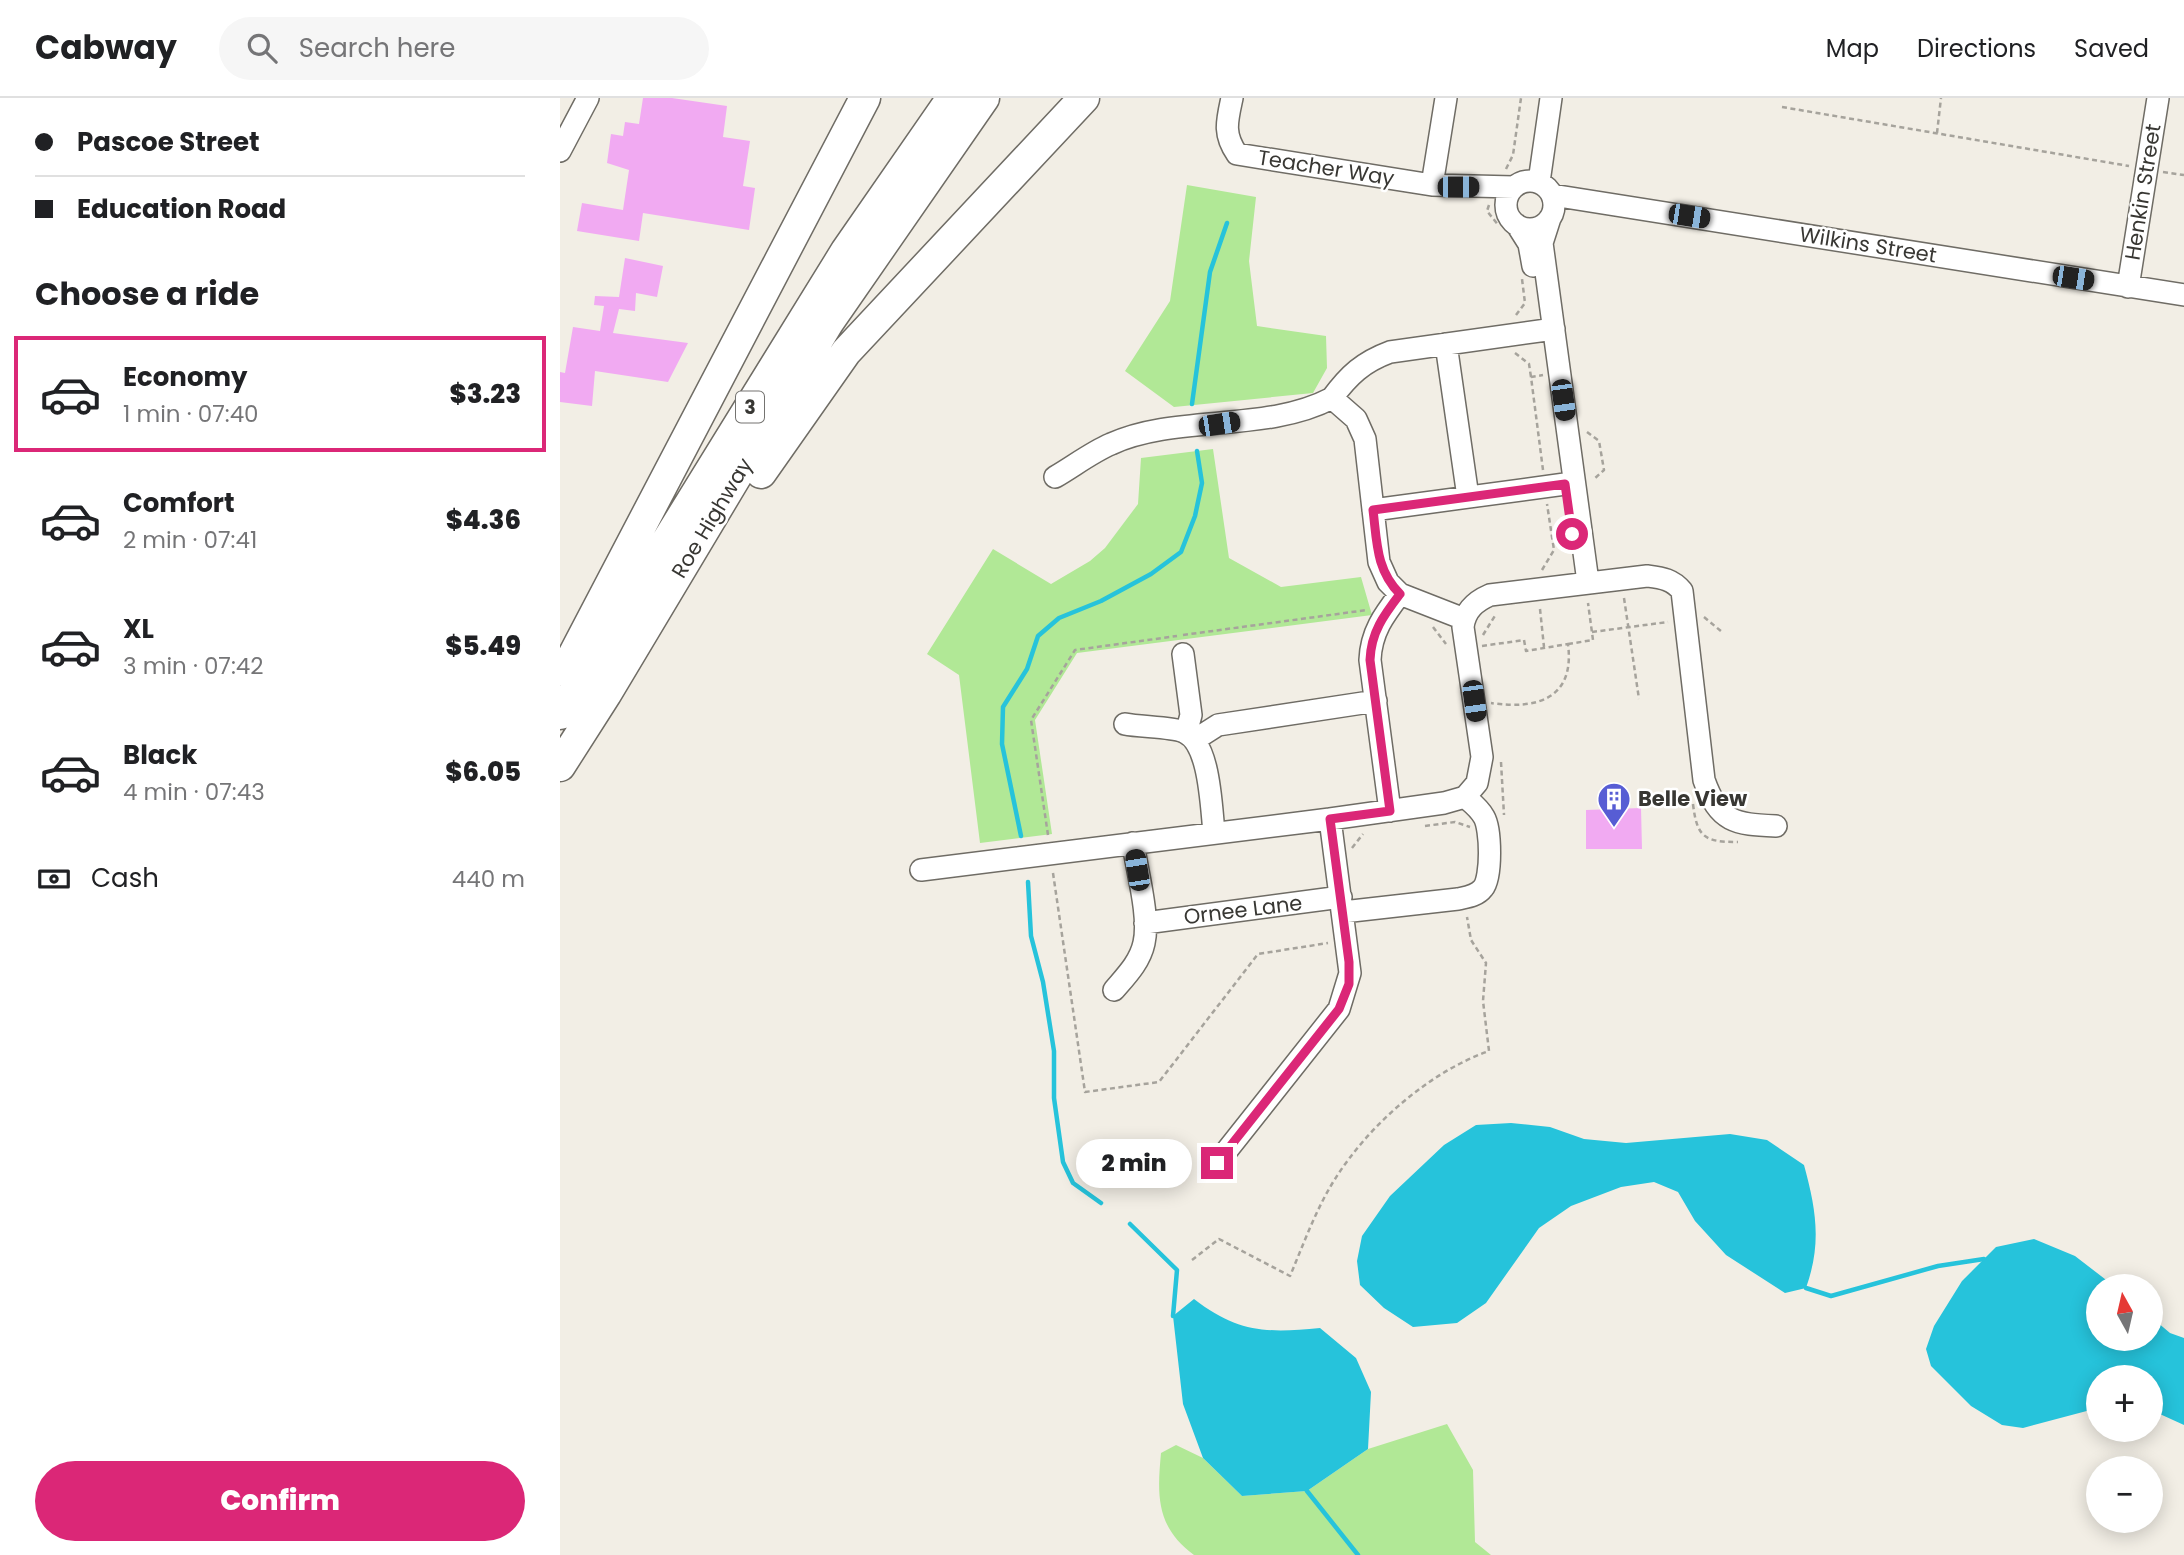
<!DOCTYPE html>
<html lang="en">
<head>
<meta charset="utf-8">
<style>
	:root { --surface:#fff; --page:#f6f6f6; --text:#202124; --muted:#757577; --line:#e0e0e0; --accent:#db2777 }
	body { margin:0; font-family:Poppins,sans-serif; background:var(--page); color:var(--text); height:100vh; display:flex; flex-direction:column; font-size:26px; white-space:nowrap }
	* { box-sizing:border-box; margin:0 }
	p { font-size:23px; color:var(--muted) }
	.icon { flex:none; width:38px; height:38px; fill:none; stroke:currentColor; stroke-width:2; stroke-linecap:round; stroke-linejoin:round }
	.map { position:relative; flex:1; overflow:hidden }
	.sheet { display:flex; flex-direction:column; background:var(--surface); width:560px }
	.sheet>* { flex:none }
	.banner { display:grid; align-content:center; height:154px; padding:0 35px; background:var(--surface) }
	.needle { width:46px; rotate:352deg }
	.fabs { position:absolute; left:1526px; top:1176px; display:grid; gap:14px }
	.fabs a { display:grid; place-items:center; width:77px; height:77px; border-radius:50%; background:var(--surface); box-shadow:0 4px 18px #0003; font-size:35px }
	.end { position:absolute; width:32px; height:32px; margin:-16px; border:9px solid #db2777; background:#fff; box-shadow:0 0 0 4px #fff }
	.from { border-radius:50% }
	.bubble { position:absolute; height:49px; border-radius:24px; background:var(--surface); box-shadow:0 4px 18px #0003; font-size:23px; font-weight:800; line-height:49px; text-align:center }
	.car { position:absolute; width:21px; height:42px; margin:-21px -10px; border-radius:9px; box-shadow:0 0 5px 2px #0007; background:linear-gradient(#222 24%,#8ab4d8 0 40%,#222 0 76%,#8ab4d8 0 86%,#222 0) }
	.banner b { display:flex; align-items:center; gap:24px; height:66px; font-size:26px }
	.banner b+b { border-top:2px solid var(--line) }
	.banner i { width:18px; height:18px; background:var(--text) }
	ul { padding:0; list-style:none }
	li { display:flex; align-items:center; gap:21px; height:116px; margin:0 14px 10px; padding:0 21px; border:4px solid transparent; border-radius:0px }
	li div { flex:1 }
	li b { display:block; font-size:26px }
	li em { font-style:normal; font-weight:800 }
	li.selected { border-color:var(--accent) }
	li>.icon { width:63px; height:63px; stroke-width:1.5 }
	h2 { padding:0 35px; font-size:32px; line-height:84px }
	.pay { display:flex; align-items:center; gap:18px; height:77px; padding:0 35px; font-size:26px }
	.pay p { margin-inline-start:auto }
	.button { display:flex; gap:14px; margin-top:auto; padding:14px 35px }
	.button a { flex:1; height:80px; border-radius:42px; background:var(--accent); color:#fff; font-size:28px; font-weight:800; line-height:80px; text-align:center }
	header { display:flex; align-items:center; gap:42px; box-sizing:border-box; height:98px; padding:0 35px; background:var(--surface); border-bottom:2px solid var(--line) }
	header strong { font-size:33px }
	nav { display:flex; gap:38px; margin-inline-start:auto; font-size:24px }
	.search { width:490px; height:63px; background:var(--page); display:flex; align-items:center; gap:18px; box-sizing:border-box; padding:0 24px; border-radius:38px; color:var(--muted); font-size:26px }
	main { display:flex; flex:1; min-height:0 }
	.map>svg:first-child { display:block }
</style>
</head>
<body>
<header>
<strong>Cabway</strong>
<div class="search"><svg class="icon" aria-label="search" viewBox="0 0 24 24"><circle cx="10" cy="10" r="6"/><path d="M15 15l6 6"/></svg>Search here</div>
<nav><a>Map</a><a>Directions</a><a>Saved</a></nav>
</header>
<main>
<section class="sheet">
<div class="banner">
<b><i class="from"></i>Pascoe Street</b>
<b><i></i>Education Road</b>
</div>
<h2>Choose a ride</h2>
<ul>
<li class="selected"><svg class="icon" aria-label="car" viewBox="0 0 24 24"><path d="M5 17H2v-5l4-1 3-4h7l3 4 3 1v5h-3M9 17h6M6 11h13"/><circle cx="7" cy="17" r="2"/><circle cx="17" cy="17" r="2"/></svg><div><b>Economy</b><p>1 min · 07:40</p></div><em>$3.23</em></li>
<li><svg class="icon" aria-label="car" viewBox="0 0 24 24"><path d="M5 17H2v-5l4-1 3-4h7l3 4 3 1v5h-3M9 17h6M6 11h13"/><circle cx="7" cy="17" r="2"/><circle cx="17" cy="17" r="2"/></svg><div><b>Comfort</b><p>2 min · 07:41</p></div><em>$4.36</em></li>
<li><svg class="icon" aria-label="car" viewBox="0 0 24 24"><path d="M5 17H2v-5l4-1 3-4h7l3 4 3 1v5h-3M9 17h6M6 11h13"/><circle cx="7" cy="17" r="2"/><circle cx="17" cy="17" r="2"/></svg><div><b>XL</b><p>3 min · 07:42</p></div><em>$5.49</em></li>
<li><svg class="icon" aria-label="car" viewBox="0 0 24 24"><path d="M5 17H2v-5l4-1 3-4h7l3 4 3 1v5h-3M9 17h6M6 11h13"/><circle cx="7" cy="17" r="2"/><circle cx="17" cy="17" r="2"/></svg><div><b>Black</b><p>4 min · 07:43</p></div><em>$6.05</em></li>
</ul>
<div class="pay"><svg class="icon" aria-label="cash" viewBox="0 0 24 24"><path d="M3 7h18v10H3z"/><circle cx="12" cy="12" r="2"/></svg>Cash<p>440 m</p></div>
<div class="button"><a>Confirm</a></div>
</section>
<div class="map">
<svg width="1624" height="1457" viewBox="0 0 1624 1457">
	<rect width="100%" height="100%" fill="#f2eee5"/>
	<path fill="#b1e896" d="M 627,87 L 696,99 L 689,163 L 697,228 L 766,238 L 767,270 L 753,295 L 614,309 L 565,273 L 610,203 Z
		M 653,351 L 669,460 L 721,489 L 801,479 L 812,517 L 517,555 L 475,622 L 492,736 L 420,745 L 399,577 L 367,556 L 433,451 L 491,486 L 530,463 L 545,450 L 578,406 L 581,360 Z
		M 887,1326 L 913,1372 L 915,1444 L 931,1457 L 634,1457 C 596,1429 597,1398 601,1355 L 616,1347 L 643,1360 L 682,1398 L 747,1393 L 808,1351 Z"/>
	<path fill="#26c3db" d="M 951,1025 L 990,1029 L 1024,1041 L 1066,1045 L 1170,1036 L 1207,1042 L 1244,1067 C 1256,1111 1262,1145 1246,1190 L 1225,1195 L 1166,1157 L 1135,1123 L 1118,1094 L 1094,1084 L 1061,1089 L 1011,1108 L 979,1130 L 926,1205 L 897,1225 L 853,1229 L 824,1210 L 800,1187 L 797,1163 L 802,1138 L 830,1098 L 884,1047 L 916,1027 Z
		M 1474,1141 L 1515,1158 L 1554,1188 L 1538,1188 L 1538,1241 L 1591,1241 L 1591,1219 L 1610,1235 L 1624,1240 L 1624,1327 L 1591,1312 L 1591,1279 L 1538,1279 L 1538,1310 L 1463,1330 L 1442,1327 L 1411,1308 L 1371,1268 L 1366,1251 L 1374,1228 L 1402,1183 L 1436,1149 Z
		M 634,1201 C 678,1235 707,1235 760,1230 L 796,1260 L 811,1294 L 808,1351 L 747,1393 L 682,1398 L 643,1360 L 623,1306 L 613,1218 Z"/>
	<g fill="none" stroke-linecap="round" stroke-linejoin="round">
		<path stroke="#26c3db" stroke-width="4.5" d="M 632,306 L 650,174 L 667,125
			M 461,738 L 442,646 L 443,609 L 467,571 L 478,538 L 499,520 L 541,503 L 591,476 L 621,454 L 635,418 L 642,385 L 637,353
			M 468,784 L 471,838 L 483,884 L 494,953 L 494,1000 L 503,1064 L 513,1085 L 541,1105
			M 570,1126 L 617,1172 L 613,1218
			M 1246,1190 L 1271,1198 L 1378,1168 L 1424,1161
			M 747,1393 L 798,1457"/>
	</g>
	<path fill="#f1aaf2" d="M 83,0 L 112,0 L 167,8 L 163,39 L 190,43 L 183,88 L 195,90 L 189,132 L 83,115 L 79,143 L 17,133 L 22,105 L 63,112 L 69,72 L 47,65 L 51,36 L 63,38 L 65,24 L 79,26 Z
		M 65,160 L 103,168 L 97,199 L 76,195 L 75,213 L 59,211 L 53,235 L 128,245 L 108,284 L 35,273 L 32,308 L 0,304 L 0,274 L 5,275 L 13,229 L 40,233 L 44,208 L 34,207 L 35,198 L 59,199 Z
		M 1081,710 L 1082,751 L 1026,751 L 1026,712 Z"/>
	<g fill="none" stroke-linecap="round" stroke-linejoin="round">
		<defs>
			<path id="minor" d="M 672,0 C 667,23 663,36 677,56 L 872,87 L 954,89
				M 0,53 L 28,0
				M946 107a24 24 0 1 1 48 0a24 24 0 1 1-48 0Z
				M 979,84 L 991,0
				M 872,87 L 886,0
				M 992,97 L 1624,197
				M 990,120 L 982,145 L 1028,484
				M 957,127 L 969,146 L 973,168
				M 1568,189 L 1598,0
				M 886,246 L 908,399
				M 495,379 C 514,368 532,354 551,346 C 616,316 706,335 772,300
				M 813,412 L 1005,386
				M 840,496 L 828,484 L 819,464 L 805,341 L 796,321 L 772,300 C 789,277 803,264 830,254 L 994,231
				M 623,556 L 631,617 L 626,635
				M 565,626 C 580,629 613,629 624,634 C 650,645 651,708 654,734
				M 636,641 L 658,627 L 816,603
				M 830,713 L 810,562 C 811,534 824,517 840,496 L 904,521
				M 361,772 L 770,721 L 884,705 L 905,699 L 917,685 L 922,659 L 903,529 C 905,512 916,503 930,497 L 1087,478 C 1102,480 1112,481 1122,493 L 1144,682 C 1159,725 1175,726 1216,728
				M 783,814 L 898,801 C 907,799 917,798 923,790 C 932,779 931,731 924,719 C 919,710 912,705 905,699
				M 585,825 L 781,799
				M 554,892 C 566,878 580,864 584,845 C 590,819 577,773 573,745
				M 657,1065 L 779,911 L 790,875 L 770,721"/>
			<path id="highway" d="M 201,375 L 286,254 L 524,0
				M 5,573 L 305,0
				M 0,616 L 286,153 L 392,0
				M 0,668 L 46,596 L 268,225 L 424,0"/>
		</defs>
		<use href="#minor" stroke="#6f6c65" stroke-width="24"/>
		<use href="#highway" stroke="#6f6c65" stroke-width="33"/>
		<path stroke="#a6a39c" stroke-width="2.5" stroke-dasharray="5 3.5" stroke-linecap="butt" d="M 1222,9 L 1569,68
			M 1377,35 L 1381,0
			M 946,71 L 953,57 L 961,0
			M 1603,74 L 1624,77
			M 929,107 L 927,113 L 939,128
			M 956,217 L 965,205 L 962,181
			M 955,255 L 969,266 L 971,279
			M 1027,334 L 1039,343 L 1044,372 L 1033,382
			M 983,372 L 971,279 L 983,277
			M 982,472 L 994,452 L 987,406
			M 1064,500 L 1079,601
			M 980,511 L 984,549
			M 1144,519 L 1162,534
			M 873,529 L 886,546
			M 1032,534 L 1108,524
			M 623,537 L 807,512
			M 923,537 L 936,516
			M 1008,546 L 1033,542 L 1028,505
			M 922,548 L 964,542 L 966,553 L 1008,546 C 1015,600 978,612 931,605
			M 941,664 L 944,717
			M 1133,706 C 1137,740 1145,744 1178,744
			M 865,728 L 895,724 L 910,729
			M 488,737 L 471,622 L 515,552 L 617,538
			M 792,750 L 803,736
			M 493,775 L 525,994 L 599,984 L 698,856 L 768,845
			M 632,1162 L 659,1141 L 730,1178 C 744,1145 756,1111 775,1081 C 809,1027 869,974 929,953 L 923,903 L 926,865 L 911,842 L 907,819"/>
		<use href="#minor" stroke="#fff" stroke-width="21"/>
		<use href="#highway" stroke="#fff" stroke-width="30"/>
	</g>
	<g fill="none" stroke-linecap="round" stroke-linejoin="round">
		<path stroke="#db2777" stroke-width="9" d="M 657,1065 L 779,911 L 789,886 L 789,864 L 770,721 L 830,713 L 810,562 C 811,534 824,517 840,496 C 816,472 817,444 813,412 L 1005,386 L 1012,436"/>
	</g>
	<defs>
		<symbol id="building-pin" viewBox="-11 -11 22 30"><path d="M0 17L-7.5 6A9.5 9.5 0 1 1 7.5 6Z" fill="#575dd4" stroke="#fff"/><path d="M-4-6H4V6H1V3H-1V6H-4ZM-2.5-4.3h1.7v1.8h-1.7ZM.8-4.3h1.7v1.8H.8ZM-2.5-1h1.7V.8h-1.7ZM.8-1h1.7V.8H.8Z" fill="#fff"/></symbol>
	</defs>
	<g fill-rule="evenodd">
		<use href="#building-pin" x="1035" y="682" width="38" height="52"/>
	</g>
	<g text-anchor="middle" stroke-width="5" stroke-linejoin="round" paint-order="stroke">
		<rect fill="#fff" stroke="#747370" stroke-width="2" x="176" y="293.5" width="28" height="31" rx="5"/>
		<g font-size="19" font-weight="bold" fill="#383733">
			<text x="190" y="316">3</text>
		</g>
		<g font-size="21" fill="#383733" stroke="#fff">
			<text transform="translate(766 70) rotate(9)" y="7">Teacher Way</text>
			<text transform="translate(1583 94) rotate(-81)" y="7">Henkin Street</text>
			<text transform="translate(1308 147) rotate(9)" y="7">Wilkins Street</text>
			<text transform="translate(152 420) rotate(-59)" y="7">Roe Highway</text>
			<text transform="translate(683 812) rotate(-7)" y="7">Ornee Lane</text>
		</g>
		<g font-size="21" font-weight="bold" fill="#383733" stroke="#fff" text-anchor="start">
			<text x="1078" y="708">Belle View</text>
		</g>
	</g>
</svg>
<div class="fabs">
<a><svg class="needle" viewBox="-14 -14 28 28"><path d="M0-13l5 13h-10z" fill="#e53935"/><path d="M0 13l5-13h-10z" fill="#757577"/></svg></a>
<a>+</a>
<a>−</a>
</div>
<i class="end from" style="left:1012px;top:436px"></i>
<i class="end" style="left:657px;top:1065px"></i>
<div class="bubble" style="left:516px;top:1041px;width:116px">2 min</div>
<i class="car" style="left:898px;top:89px;rotate:90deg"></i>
<i class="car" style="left:1129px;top:118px;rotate:99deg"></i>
<i class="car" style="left:1513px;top:180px;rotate:99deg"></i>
<i class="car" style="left:1003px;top:302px;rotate:172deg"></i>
<i class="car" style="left:659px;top:326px;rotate:81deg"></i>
<i class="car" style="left:914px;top:603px;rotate:172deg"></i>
<i class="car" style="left:577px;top:772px;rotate:351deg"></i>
</div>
</main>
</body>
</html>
